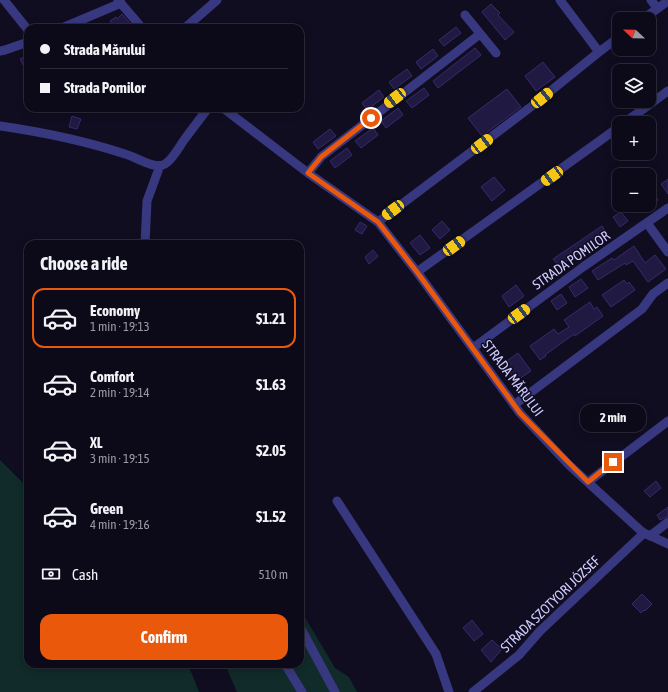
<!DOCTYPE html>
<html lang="en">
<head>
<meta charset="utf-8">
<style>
	:root { --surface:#0c0a19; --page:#151322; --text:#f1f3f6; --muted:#9a9aa2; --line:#2c2b38; --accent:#ea580c }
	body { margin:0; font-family:"Asap Condensed",sans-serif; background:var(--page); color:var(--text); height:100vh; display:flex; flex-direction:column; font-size:15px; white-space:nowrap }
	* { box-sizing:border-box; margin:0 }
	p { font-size:13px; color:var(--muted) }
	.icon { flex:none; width:22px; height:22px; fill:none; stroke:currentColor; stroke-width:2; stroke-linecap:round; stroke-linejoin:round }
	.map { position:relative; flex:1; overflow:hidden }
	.side { position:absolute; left:24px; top:240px; width:280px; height:428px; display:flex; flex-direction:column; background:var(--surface); border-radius:12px; box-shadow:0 2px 10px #0003,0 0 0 1px var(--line) }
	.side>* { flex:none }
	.top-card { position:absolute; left:24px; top:24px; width:280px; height:88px; border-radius:12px; box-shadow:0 2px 10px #0003,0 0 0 1px var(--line); display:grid; align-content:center; height:88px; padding:0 16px; background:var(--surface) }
	.needle { width:26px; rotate:292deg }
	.controls { position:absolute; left:612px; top:12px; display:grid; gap:8px }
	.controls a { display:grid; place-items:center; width:44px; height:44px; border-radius:8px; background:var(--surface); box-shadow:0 2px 10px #0003,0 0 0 1px var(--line); font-size:20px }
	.end { position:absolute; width:18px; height:18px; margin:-9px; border:5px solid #ea580c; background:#fff; box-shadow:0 0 0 2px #fff }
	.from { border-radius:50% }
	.bubble { position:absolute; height:28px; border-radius:12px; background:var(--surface); box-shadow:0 2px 10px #0003,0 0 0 1px var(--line); font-size:13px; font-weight:700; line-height:28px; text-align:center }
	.car { position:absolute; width:12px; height:24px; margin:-12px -6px; border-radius:5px; box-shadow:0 0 3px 1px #0007; background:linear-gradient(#f5c518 24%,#345 0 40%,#f5c518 0 76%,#345 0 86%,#f5c518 0) }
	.top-card b { display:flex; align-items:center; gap:14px; height:38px; font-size:15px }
	.top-card b+b { border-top:1px solid var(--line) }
	.top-card i { width:10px; height:10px; background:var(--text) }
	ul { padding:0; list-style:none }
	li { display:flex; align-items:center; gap:12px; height:60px; margin:0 8px 6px; padding:0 8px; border:2px solid transparent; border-radius:12px }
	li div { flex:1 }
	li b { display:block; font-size:15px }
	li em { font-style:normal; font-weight:700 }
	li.active { border-color:var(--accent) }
	li>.icon { width:36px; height:36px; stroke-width:1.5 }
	h2 { padding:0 16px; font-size:18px; line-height:48px }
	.pay { display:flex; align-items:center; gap:10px; height:44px; padding:0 16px; font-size:15px }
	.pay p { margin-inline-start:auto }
	.action { display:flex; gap:8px; margin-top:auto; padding:8px 16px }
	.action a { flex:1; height:46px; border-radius:12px; background:var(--accent); color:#fff; font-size:16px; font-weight:700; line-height:46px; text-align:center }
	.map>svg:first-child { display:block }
</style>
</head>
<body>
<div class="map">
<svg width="668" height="692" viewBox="0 0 668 692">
	<rect width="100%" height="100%" fill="#100d21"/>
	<path fill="#102b29" d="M 0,460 L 28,488 L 28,664 L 188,664 L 199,692 L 0,692 Z
		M 300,609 L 335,668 L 349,677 L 357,692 L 237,692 L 225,664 L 300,664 Z"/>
	<path fill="#201942" stroke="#362b6e" d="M 491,4 L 500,13 L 498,15 L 514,32 L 505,40 L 482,12 Z
		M 122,14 L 134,28 L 112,28 L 109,25 L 111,23 L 110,21 L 116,17 L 117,19 Z
		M 456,27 L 461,33 L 444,46 L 439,40 Z
		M 475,48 L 481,55 L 438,88 L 433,81 Z
		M 433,49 L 438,56 L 421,69 L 416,62 Z
		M 28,55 L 28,74 L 20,59 Z
		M 543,62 L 555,77 L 536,91 L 525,76 Z
		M 407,69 L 412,76 L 394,89 L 389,82 Z
		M 424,88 L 429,95 L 412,108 L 406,101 Z
		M 507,89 L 521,107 L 482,136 L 468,118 Z
		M 379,90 L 384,97 L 367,110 L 362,103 Z
		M 398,108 L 403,115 L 386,128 L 381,121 Z
		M 72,116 L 81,119 L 77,129 L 69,127 Z
		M 373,128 L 378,135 L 361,148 L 355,141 Z
		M 330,129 L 336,136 L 318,149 L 313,142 Z
		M 347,148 L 352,155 L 335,168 L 330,161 Z
		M 494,177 L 505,190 L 492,201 L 481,187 Z
		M 668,179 L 668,194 L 661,184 Z
		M 649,188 L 658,200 L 649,206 Z
		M 621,212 L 628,221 L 620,227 L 613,217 Z
		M 442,221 L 450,230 L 440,239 L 432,230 Z
		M 360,222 L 367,226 L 362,234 L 355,230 Z
		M 602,226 L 608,235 L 583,252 L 582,251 L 559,266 L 553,259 Z
		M 420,235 L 430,248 L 420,255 L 410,243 Z
		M 634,246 L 645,263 L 655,255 L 666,269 L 648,282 L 633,261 L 626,265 L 625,263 L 598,280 L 592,271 L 612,258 L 614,260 Z
		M 373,250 L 378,256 L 369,264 L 365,257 Z
		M 581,279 L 588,288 L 575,297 L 569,287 Z
		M 624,280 L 627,284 L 629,282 L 635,290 L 611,307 L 602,295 Z
		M 516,285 L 524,296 L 509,307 L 502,296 Z
		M 561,294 L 567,303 L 557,310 L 551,301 Z
		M 590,302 L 594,309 L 597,307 L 603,316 L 575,336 L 574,334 L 545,355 L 546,356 L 540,360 L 530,346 L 554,329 L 558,334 L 569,327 L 564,320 Z
		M 518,353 L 531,371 L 516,381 L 504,363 Z
		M 656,481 L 661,488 L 650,497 L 644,491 Z
		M 668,507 L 668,516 L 660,520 L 657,515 Z
		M 642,594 L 652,604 L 645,611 L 644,610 L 641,613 L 632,604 Z
		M 472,620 L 483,634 L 474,641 L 463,628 Z
		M 492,640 L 502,649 L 491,662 L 481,650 Z"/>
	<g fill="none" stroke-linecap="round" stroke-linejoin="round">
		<path stroke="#383880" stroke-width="9" d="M 4,0 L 28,30
			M 118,0 L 142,28
			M 560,0 L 599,52 L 619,37
			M 651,0 L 657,8
			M 465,15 L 496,53
			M 643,19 L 668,1
			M 62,28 L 121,3
			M 185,28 L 217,0
			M 0,51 L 5,50 L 28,42
			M 223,108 L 308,173 L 378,222 L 417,272 L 520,413 L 569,465 L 640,530 L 644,533 L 668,544
			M 624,123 L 668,91
			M 0,126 C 42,132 85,141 125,154 C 136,157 155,170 165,164 C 173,159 179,147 184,140 C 192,129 200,119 208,108
			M 308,173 L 321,157 L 480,34
			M 378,222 L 532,106 L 599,52
			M 647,223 L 668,252
			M 145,244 L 147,201 L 158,171 L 159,166
			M 417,272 L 619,127
			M 473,348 L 583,267 L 668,208
			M 514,405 L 642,309 L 653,294 L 668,283
			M 588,482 L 668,421
			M 337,501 L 436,654 L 449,692
			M 650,536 L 668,522
			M 300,627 L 335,692
			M 285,664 L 302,692
			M 473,692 L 519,655 L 540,631 L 644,533"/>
	</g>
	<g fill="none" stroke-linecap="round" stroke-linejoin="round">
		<path stroke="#ea580c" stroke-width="5" d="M 371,118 L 321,157 L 308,173 L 378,222 L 417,272 L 520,413 L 588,482 L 613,462"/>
	</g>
	<g text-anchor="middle" stroke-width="3" stroke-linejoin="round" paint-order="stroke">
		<g font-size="14" fill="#d1cdff" stroke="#100d21">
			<text transform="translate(571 260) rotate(-35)" y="5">STRADA POMILOR</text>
			<text transform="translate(513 378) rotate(53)" y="5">STRADA MĂRULUI</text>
			<text transform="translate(550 604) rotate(-44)" y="5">STRADA SZOTYORI JÓZSEF</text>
		</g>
	</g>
</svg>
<div class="controls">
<a><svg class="needle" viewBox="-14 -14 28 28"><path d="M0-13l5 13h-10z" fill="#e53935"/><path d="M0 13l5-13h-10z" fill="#9a9aa2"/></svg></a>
<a><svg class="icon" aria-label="layers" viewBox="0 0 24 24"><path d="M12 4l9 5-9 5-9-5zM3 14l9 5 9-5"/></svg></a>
<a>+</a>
<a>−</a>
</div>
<i class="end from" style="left:371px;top:118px"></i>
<i class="end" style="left:613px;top:462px"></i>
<div class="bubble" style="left:580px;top:404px;width:66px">2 min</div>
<i class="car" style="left:395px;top:98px;rotate:232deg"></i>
<i class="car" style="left:542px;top:98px;rotate:51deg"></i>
<i class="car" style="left:482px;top:144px;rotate:53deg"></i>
<i class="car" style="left:552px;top:176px;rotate:234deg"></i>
<i class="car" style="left:393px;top:210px;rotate:233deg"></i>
<i class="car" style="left:454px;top:246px;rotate:54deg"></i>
<i class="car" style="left:519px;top:314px;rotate:54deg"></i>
<div class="top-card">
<b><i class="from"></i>Strada Mărului</b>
<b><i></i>Strada Pomilor</b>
</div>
<section class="side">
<h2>Choose a ride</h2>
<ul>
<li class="active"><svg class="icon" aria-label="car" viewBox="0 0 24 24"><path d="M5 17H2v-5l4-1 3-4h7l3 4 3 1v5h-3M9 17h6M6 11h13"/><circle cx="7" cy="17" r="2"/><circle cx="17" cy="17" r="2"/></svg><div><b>Economy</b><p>1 min · 19:13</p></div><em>$1.21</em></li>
<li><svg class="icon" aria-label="car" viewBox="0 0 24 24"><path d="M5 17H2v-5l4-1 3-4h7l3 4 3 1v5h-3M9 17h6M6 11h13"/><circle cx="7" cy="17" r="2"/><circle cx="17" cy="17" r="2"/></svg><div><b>Comfort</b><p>2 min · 19:14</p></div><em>$1.63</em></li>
<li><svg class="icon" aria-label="car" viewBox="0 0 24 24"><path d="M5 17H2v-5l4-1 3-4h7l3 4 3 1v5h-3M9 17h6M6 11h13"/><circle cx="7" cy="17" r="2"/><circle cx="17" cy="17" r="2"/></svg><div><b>XL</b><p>3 min · 19:15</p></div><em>$2.05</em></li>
<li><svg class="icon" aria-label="car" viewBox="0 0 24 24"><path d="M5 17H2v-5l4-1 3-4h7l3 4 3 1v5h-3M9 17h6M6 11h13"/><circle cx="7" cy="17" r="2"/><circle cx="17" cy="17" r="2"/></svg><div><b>Green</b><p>4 min · 19:16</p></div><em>$1.52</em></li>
</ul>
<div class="pay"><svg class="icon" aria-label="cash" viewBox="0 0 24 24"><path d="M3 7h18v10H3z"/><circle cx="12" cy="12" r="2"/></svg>Cash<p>510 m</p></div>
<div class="action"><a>Confirm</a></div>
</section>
</div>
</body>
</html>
